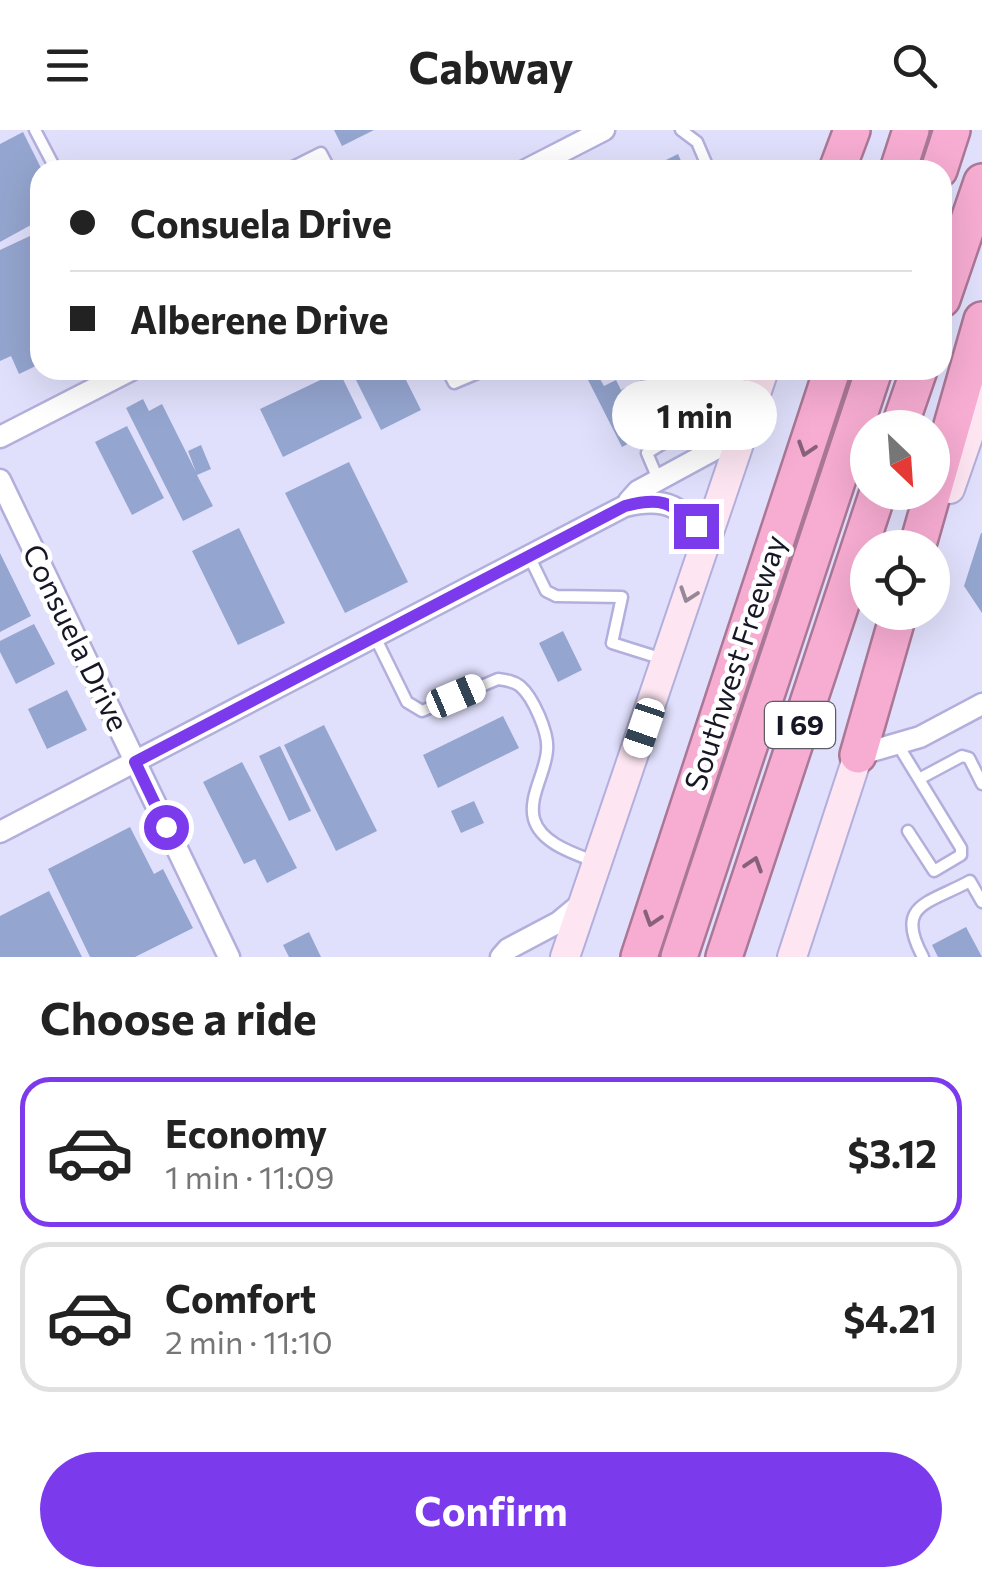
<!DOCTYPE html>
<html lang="en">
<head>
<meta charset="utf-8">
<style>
	:root { --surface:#fff; --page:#f6f6f6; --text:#222; --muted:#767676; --line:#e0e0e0; --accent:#7c3aed }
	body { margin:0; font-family:Commissioner,sans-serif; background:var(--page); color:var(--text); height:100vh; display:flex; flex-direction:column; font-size:38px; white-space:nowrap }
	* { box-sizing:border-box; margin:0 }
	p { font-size:32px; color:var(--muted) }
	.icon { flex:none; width:55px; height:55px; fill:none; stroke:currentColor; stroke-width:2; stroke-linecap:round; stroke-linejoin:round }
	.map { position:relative; height:827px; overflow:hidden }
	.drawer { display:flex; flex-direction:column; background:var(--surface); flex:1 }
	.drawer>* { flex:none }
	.guide { position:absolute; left:30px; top:30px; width:922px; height:220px; border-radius:30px; box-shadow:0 10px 40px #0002; display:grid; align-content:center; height:220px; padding:0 40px; background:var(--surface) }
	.needle { width:65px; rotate:155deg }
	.controls { position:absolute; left:850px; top:280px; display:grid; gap:20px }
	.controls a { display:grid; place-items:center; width:100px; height:100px; border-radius:50%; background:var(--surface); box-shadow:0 10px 40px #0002; font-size:50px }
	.end { position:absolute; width:45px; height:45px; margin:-22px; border:12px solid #7c3aed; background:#fff; box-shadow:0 0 0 5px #fff }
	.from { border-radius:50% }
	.bubble { position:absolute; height:70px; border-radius:35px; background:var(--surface); box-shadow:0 10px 40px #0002; font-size:32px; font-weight:700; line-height:70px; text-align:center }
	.car { position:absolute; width:30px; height:60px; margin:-30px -15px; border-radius:12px; box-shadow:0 0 8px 2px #0007; background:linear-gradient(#fff 24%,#345 0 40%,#fff 0 76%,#345 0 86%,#fff 0) }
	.guide b { display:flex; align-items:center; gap:35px; height:95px; font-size:38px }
	.guide b+b { border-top:2px solid var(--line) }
	.guide i { width:25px; height:25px; background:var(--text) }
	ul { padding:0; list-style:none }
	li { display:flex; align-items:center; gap:30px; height:150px; margin:0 20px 15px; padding:0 20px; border:5px solid var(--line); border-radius:30px }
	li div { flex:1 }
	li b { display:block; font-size:38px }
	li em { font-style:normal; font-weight:700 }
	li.current { border-color:var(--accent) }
	li>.icon { width:90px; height:90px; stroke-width:1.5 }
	h2 { padding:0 40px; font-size:45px; line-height:120px }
	.button { display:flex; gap:20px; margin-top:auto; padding:20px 40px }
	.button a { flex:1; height:115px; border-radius:60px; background:var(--accent); color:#fff; font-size:40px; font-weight:700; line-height:115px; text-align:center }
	header { display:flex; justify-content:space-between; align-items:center; height:130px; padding:0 40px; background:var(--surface); font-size:45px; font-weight:700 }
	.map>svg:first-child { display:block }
</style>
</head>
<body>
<header><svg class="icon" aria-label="menu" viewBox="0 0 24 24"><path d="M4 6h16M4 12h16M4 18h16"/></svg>Cabway<svg class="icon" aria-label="search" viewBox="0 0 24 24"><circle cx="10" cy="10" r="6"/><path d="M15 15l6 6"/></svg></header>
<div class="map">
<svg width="982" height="827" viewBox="0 0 982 827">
	<rect width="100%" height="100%" fill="#e1e0fc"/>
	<path fill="#94a5cf" d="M 334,0 L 374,0 L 342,16 Z
		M 23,2 L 42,40 L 40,90 L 0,112 L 0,14 Z
		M 678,24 L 685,40 L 646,40 Z
		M 32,105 L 40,123 L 40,234 L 19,244 L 11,226 L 0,231 L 0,120 Z
		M 351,240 L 401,240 L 421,280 L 381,300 Z
		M 583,240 L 595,240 L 604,256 L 616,250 L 621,260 L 649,246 L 672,291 L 622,317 Z
		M 339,241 L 362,288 L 283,327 L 260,279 Z
		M 143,269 L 149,281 L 162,274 L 196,342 L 188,321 L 201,315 L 211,339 L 197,345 L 213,376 L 183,391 L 126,278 Z
		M 127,296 L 164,368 L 132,385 L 95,312 Z
		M 349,332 L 408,452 L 345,483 L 285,363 Z
		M 239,398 L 285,493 L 238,515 L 192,421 Z
		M 981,403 L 982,403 L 982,483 L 964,456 Z
		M 0,423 L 31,486 L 0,502 Z
		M 34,494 L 55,534 L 16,554 L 0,522 L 0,511 Z
		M 563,501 L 582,540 L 558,552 L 539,513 Z
		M 67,560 L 87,600 L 47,619 L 28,579 Z
		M 503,586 L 519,618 L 438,658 L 423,625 Z
		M 324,595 L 377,701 L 336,721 L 284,615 Z
		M 280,616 L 311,681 L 289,691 L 259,626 Z
		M 242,632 L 297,738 L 267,753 L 255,729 L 244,734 L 203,652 Z
		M 474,671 L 484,693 L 461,703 L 451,681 Z
		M 130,697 L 154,744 L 163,739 L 193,798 L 135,827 L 90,827 L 48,739 Z
		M 49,761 L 82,827 L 0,827 L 0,786 Z
		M 966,797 L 982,827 L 938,827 L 932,815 Z
		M 309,802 L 321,827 L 289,827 L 283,815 Z"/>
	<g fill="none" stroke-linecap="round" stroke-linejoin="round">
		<defs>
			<path id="lane" d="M 35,0 L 56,40
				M 681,0 L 697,12 L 709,40
				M 287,40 L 321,23 L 330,40
				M 447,240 L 454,253 L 485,240
				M 658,349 L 647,323 L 687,299 L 701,261 L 690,240
				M 529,426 L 546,461 L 556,466 L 622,467 L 612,513 L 666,530
				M 375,507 L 407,572 L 422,581 L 498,549 C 506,550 514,551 520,556 C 533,567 549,603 547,620 C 546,642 528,667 534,689 C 541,714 576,724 596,732
				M 898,615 L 961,718 L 961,725 L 934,741 L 908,701
				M 919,649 L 962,626 L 969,628 L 982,654
				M 923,827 C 894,774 928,774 970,751 L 982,772"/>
			<path id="street" d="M 526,40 L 604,0
				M 0,307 L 131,240
				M 0,350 L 229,827
				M 629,371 L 638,361 L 743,304
				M 858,625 L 920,607 L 982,574
				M 0,702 L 625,376 C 666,366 683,376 706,411
				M 501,827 L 508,819 L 559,792 L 582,773"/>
			<path id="secondary" d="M 950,359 L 982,267
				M 565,827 L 764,240
				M 792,827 L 864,607"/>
			<path id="highway" d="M 837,40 L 852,0
				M 898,40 L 911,0
				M 939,40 L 952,0
				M 942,169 L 982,52
				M 899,298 L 919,240
				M 917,418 L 982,190
				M 858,625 L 899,482
				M 639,827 L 832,240
				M 679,827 L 874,240
				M 724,827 L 878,362"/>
		</defs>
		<use href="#lane" stroke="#b2afdc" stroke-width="15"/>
		<use href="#street" stroke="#b2afdc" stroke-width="25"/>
		<use href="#secondary" stroke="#b2afdc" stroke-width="32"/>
		<use href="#highway" stroke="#a97896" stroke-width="40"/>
		<use href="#lane" stroke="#fff" stroke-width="10"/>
		<use href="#street" stroke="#fff" stroke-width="20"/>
		<use href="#secondary" stroke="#fde6f2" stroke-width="28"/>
		<use href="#highway" stroke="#f7acd2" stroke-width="35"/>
	</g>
	<defs><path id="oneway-chevron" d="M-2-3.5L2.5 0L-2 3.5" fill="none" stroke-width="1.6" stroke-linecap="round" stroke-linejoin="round" transform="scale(2.5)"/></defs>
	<g stroke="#87617c">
		<use href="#oneway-chevron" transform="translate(806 319) rotate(108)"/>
		<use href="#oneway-chevron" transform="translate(754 734) rotate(-72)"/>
		<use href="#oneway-chevron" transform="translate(652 789) rotate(108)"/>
	</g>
	<use stroke="#968896" href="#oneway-chevron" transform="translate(688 465) rotate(109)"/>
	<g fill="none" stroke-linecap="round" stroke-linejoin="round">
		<path stroke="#7c3aed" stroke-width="12" d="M 166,697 L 135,632 L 625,376 C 660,367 670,371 696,396"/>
	</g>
	<g text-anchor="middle" stroke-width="9" stroke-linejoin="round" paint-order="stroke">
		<rect fill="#fff" stroke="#5d5c67" stroke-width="2.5" x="765" y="572" width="70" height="46" rx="8"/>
		<g font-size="28" font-weight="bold" fill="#171626">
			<text x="800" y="605">I 69</text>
		</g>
		<g font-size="30" fill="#171626" stroke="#fff">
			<text transform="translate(75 508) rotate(64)" y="10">Consuela Drive</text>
			<text transform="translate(736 533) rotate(-72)" y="10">Southwest Freeway</text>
		</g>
	</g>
</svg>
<div class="controls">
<a><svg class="needle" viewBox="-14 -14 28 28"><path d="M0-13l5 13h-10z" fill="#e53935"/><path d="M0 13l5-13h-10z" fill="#767676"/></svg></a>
<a><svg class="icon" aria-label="locate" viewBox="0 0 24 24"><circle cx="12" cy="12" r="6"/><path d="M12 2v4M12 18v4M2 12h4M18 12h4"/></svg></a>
</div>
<i class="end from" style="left:166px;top:697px"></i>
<i class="end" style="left:696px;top:396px"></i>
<div class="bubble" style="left:612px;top:250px;width:165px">1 min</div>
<i class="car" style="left:456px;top:566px;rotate:67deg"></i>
<i class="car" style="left:644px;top:598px;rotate:199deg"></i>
<div class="guide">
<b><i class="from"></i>Consuela Drive</b>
<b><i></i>Alberene Drive</b>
</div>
</div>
<section class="drawer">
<h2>Choose a ride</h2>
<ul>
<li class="current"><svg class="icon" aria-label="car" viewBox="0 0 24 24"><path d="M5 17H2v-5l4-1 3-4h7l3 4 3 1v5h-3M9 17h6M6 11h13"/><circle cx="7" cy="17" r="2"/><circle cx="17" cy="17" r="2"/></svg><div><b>Economy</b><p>1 min · 11:09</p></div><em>$3.12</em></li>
<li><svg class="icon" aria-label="car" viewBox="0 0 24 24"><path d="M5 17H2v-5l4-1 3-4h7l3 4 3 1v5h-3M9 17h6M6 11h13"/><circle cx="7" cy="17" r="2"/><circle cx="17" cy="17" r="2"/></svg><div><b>Comfort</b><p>2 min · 11:10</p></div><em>$4.21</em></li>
</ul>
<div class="button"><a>Confirm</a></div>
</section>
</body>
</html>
